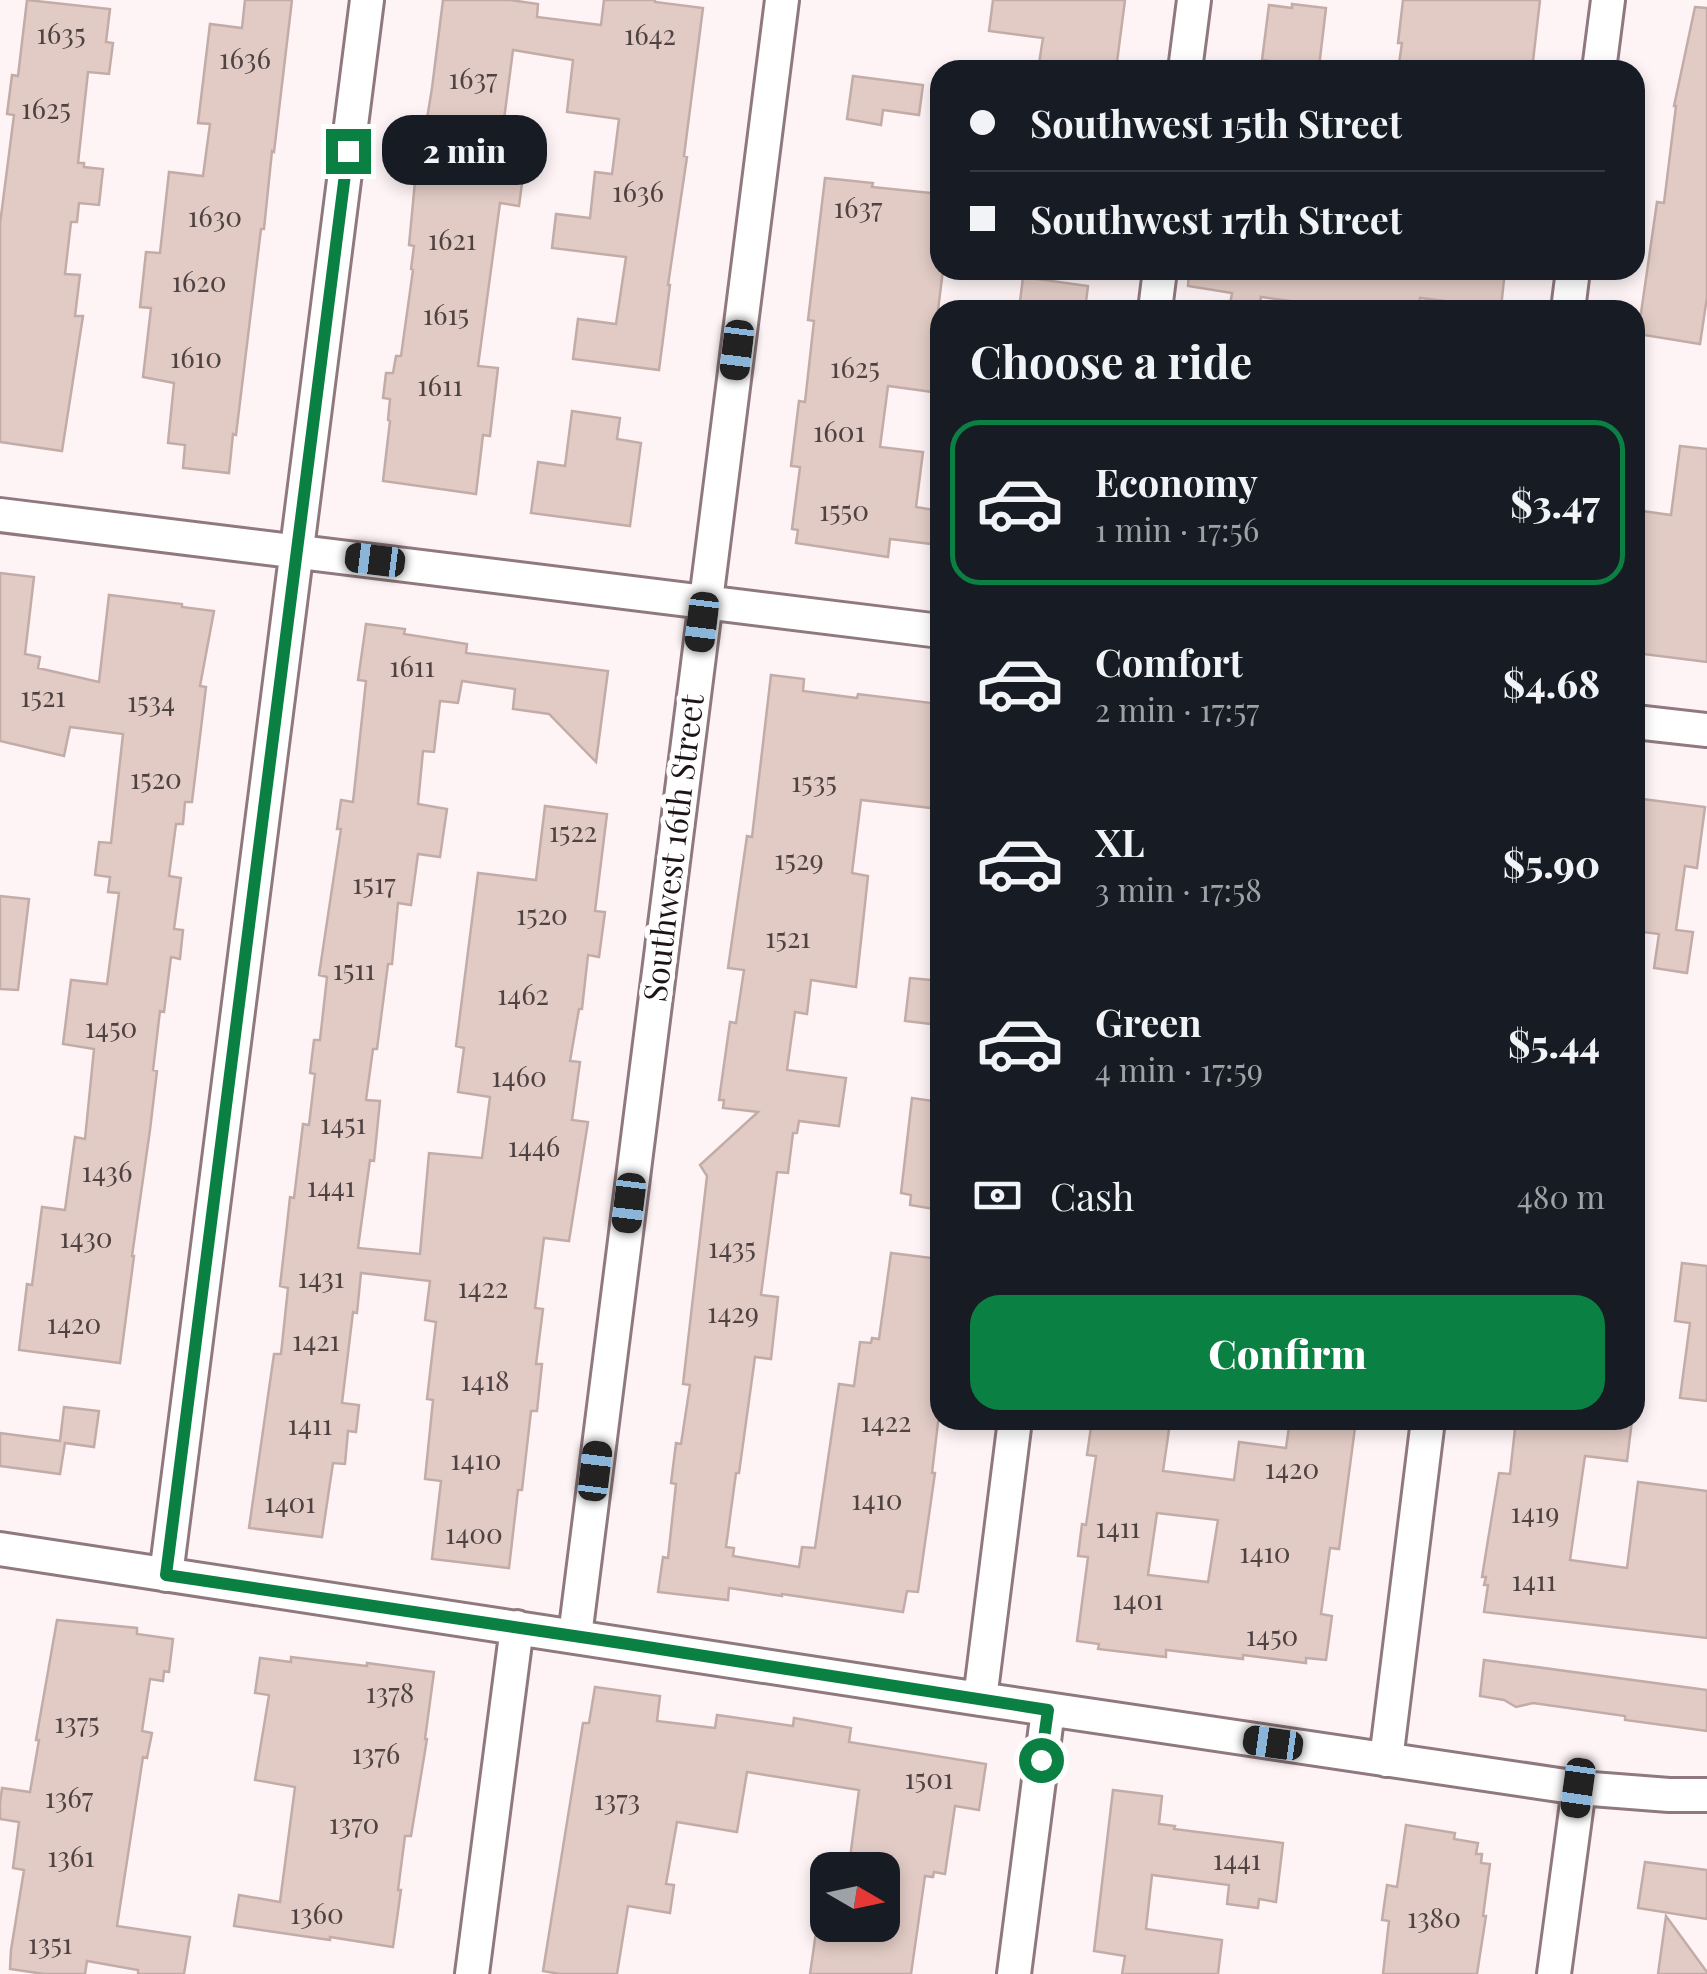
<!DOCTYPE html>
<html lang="en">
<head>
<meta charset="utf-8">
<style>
	:root { --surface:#171b24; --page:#20242c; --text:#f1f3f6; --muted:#9ea1a6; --line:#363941; --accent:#0b8043 }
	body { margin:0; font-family:"Playfair Display",serif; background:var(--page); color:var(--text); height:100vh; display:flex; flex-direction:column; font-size:38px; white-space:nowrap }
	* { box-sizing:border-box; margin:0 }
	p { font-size:32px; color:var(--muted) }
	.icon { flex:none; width:55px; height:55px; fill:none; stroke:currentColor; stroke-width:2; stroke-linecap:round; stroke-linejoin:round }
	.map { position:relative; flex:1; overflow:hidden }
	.drawer { position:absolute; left:930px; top:300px; width:715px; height:1130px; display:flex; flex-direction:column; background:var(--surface); border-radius:30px; box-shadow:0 5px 15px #0003 }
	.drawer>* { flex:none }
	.guide { position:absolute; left:930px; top:60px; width:715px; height:220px; border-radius:30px; box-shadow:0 5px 15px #0003; display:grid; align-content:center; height:220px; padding:0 40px; background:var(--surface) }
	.needle { width:65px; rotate:99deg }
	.fabs { position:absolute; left:810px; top:1852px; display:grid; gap:20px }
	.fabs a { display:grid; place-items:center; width:90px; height:90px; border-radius:20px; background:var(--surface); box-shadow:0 5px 15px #0003; font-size:50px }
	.end { position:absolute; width:45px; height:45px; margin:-22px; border:12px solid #0b8043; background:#fff; box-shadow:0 0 0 5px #fff }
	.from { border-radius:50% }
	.bubble { position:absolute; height:70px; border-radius:30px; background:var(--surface); box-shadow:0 5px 15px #0003; font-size:32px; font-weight:800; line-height:70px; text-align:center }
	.car { position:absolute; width:30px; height:60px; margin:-30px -15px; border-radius:12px; box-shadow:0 0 8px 2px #0007; background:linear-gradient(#222 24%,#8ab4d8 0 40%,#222 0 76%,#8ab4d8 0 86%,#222 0) }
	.guide b { display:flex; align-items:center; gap:35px; height:95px; font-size:38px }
	.guide b+b { border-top:2px solid var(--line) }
	.guide i { width:25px; height:25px; background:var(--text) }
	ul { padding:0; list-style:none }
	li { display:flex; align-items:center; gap:30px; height:165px; margin:0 20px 15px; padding:0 20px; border:5px solid transparent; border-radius:30px }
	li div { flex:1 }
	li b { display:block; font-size:38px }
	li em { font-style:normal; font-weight:800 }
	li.active { border-color:var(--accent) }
	li>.icon { width:90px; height:90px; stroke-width:1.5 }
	h2 { padding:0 40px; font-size:45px; line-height:120px }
	.pay { display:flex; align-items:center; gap:25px; height:110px; padding:0 40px; font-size:38px }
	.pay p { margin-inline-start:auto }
	.action { display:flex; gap:20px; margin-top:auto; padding:20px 40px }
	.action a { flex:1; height:115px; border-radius:30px; background:var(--accent); color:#fff; font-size:40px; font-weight:800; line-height:115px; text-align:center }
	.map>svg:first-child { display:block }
</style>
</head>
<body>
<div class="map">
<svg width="1707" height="1974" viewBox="0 0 1707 1974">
	<rect width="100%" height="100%" fill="#fef4f6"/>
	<path fill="#e2cbc5" stroke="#c3aca7" stroke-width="2.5" fill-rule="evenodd" d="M 27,0 L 110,9 L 106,42 L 113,43 L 109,74 L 88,72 L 78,163 L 84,163 L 84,167 L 103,169 L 99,205 L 79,203 L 77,222 L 71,222 L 65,274 L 80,275 L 75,316 L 83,316 L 62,451 L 0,442 L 0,224 L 14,115 L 7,114 L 12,75 L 18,76 Z
		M 245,0 L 292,0 L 274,152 L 272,151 L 264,229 L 261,229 L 236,435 L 233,434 L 229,473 L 183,468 L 185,445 L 168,443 L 174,383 L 143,377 L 151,308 L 140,307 L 146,252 L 160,253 L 169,172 L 203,176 L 210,124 L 198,123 L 210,24 L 242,28 Z
		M 443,0 L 510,0 L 538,4 L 537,17 L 601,25 L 604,0 L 655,0 L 655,2 L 703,8 L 684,156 L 687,157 L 668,285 L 670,285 L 659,370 L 573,359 L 578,319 L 616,324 L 626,257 L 552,248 L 556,214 L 590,218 L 595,172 L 612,174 L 619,119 L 567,112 L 573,60 L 513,50 L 502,135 L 528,138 L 519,206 L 500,203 L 478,366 L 498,368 L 490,436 L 483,435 L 476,494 L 383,481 L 390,421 L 388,420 L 390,399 L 383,398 L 386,373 L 393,373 L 396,356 L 401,356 L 413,270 L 411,269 L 414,246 L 409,245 L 416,171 L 423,125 L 426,125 L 432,88 Z
		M 993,0 L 1125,0 L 1116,70 L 1038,70 L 1043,38 L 989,31 Z
		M 1403,0 L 1540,0 L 1532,70 L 1398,70 L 1402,43 L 1398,43 Z
		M 1292,4 L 1326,8 L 1319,67 L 1262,60 L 1269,5 L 1292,8 Z
		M 1695,7 L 1707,8 L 1707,297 L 1700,344 L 1638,334 L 1657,202 L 1664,203 L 1676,106 L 1674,106 Z
		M 853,76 L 923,85 L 919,115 L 883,110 L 881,125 L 847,119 Z
		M 825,178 L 873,183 L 872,187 L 940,194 L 940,270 L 943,270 L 938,310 L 940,310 L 940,393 L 888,386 L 880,447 L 923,452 L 916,507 L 940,511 L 940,545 L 890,539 L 888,557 L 796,543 L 798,530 L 792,529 L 800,467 L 791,466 L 799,401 L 805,402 L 814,321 L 808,320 Z
		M 1189,270 L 1505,270 L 1501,308 L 1420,298 L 1418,310 L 1356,310 L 1261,297 L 1259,310 L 1229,310 L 1232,293 L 1188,286 Z
		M 1023,277 L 1088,286 L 1085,310 L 1019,310 Z
		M 572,411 L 620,418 L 617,439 L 641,443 L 630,526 L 531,513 L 538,462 L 565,466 Z
		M 1680,446 L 1707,449 L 1707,662 L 1635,653 L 1635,510 L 1671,515 Z
		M 0,573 L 34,577 L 25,654 L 40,657 L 38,668 L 99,682 L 109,595 L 182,604 L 182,607 L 214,611 L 200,686 L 206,687 L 192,802 L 185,802 L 183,824 L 176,824 L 169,876 L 181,878 L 174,929 L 183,930 L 180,959 L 171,957 L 164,1012 L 160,1011 L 153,1070 L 157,1071 L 150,1130 L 132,1256 L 134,1256 L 120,1363 L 19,1350 L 27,1284 L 32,1285 L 42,1207 L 65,1210 L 75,1137 L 85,1139 L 94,1049 L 63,1044 L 71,980 L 107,984 L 119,893 L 108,892 L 110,877 L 95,875 L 99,842 L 111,843 L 123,734 L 70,727 L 64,756 L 0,741 Z
		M 366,624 L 405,629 L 404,634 L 467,644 L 466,653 L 608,671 L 596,762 L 549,714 L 513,709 L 515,689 L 462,681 L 458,703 L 440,701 L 434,752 L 423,751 L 418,804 L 447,809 L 440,857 L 418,854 L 411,905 L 398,903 L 392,964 L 388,964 L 377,1049 L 373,1049 L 366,1100 L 380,1101 L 374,1161 L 370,1160 L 358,1248 L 420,1254 L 429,1153 L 482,1158 L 490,1097 L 458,1092 L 464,1048 L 456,1046 L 478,873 L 536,880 L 545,806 L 607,814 L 595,911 L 605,912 L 599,957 L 588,955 L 582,1009 L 579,1009 L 570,1061 L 580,1062 L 572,1120 L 588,1122 L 569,1241 L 544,1238 L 535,1308 L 543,1309 L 536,1364 L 542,1364 L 537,1411 L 531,1411 L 522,1490 L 518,1490 L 509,1568 L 432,1559 L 441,1481 L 425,1479 L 433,1400 L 427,1399 L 436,1322 L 425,1320 L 430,1281 L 361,1273 L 357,1313 L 353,1312 L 342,1403 L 359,1405 L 356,1432 L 348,1431 L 345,1464 L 333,1463 L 322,1537 L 249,1528 L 274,1354 L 281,1354 L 288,1288 L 280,1286 L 287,1225 L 290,1197 L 294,1198 L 303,1124 L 309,1125 L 315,1074 L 310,1073 L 314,1040 L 320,1040 L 327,977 L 319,975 L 341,829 L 337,829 L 341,800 L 353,802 L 366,681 L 358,680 Z
		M 771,675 L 804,679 L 803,691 L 857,698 L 858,694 L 940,704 L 940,809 L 861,800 L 852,873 L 868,876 L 856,987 L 811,980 L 807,1014 L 795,1012 L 787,1070 L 846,1078 L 839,1126 L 799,1121 L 797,1133 L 793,1133 L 788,1173 L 777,1172 L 761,1295 L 778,1297 L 771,1359 L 755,1357 L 739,1473 L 736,1473 L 726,1547 L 734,1548 L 733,1556 L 799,1567 L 802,1547 L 815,1548 L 839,1384 L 854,1386 L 860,1342 L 871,1343 L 872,1338 L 879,1339 L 891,1253 L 940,1259 L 940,1406 L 932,1473 L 935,1473 L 918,1592 L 907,1591 L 903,1612 L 782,1594 L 782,1596 L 729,1588 L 728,1600 L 658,1592 L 663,1557 L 668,1558 L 676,1484 L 671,1483 L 676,1443 L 681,1444 L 690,1385 L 683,1384 L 707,1176 L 700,1165 L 758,1112 L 723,1108 L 724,1100 L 719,1100 L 730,1022 L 736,1023 L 744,970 L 728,968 L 747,836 L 752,837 Z
		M 1635,798 L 1705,807 L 1697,868 L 1685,866 L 1676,930 L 1693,932 L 1687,973 L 1654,968 L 1659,934 L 1635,931 Z
		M 0,896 L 29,899 L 18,990 L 0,989 Z
		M 910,978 L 940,981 L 940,1025 L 905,1021 Z
		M 912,1098 L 940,1102 L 940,1210 L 910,1205 L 911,1195 L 901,1193 Z
		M 1682,1263 L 1707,1266 L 1707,1401 L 1680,1398 L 1690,1323 L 1675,1321 Z
		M 64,1407 L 99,1411 L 94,1447 L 65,1443 L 60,1474 L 0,1466 L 0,1433 L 60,1441 Z
		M 1092,1420 L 1133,1424 L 1133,1420 L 1170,1423 L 1163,1471 L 1234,1480 L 1239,1442 L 1286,1448 L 1290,1420 L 1356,1420 L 1339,1549 L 1330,1548 L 1321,1614 L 1332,1616 L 1326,1660 L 1306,1658 L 1306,1663 L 1243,1655 L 1243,1659 L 1166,1650 L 1166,1657 L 1098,1649 L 1099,1644 L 1077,1641 L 1088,1557 L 1078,1556 L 1082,1524 L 1086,1525 L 1096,1456 L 1087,1455 ZM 1157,1513 L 1218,1520 L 1208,1582 L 1148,1575 Z
		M 1516,1420 L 1632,1420 L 1627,1461 L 1585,1456 L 1570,1560 L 1627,1568 L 1638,1482 L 1707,1491 L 1707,1638 L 1484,1612 L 1488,1585 L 1484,1585 L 1486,1577 L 1482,1577 L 1487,1546 L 1499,1473 L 1510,1474 Z
		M 57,1620 L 137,1628 L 137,1634 L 173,1639 L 169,1672 L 164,1671 L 163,1681 L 150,1679 L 142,1731 L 152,1733 L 147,1758 L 143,1757 L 117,1926 L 190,1937 L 184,1974 L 138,1974 L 138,1970 L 87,1961 L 85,1974 L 44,1974 L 10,1969 L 11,1950 L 24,1870 L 13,1868 L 19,1822 L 0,1819 L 0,1803 L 2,1788 L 30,1792 L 39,1740 L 36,1740 Z
		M 291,1657 L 367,1666 L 367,1663 L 434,1672 L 425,1739 L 427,1739 L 411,1836 L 405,1836 L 398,1890 L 401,1890 L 393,1947 L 330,1937 L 330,1940 L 234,1926 L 239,1895 L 280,1902 L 295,1787 L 255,1780 L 269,1695 L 255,1693 L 260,1658 L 291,1662 Z
		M 1484,1660 L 1707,1690 L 1707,1731 L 1625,1720 L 1625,1716 L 1533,1703 L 1516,1707 L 1504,1700 L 1480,1696 Z
		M 595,1687 L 660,1696 L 657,1721 L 715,1728 L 717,1715 L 793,1726 L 794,1718 L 851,1728 L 849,1742 L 986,1764 L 979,1810 L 955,1806 L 945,1874 L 934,1872 L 933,1877 L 925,1876 L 911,1974 L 810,1974 L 817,1925 L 882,1925 L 882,1862 L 850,1858 L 859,1790 L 747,1772 L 737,1832 L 677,1822 L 666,1884 L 674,1885 L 670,1913 L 628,1906 L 617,1974 L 560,1974 L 543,1971 L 583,1723 L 589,1723 Z
		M 1113,1790 L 1162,1796 L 1159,1824 L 1175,1826 L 1174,1829 L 1283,1843 L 1276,1902 L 1259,1899 L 1258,1908 L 1227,1904 L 1229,1885 L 1152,1875 L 1146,1929 L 1222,1940 L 1218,1974 L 1122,1974 L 1125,1956 L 1094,1951 Z
		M 1406,1825 L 1455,1833 L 1454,1839 L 1478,1843 L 1476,1854 L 1482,1854 L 1481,1863 L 1490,1864 L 1483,1916 L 1486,1916 L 1477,1974 L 1383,1974 L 1389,1921 L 1382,1920 L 1387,1885 L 1397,1887 Z
		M 1645,1862 L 1707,1870 L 1707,1919 L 1638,1908 Z
		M 1666,1916 L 1707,1972 L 1707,1974 L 1658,1974 Z"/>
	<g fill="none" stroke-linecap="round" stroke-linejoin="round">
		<defs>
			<path id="minor" d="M 1185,70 L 1194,0
				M 1599,70 L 1608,0
				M 1155,310 L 1160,270
				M 1568,310 L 1573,270
				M 0,515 L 940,631
				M 1635,722 L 1707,730
				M 0,1549 L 980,1699 L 1579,1788 L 1669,1795 L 1707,1795
				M 166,1575 L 367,0
				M 575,1636 L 782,0
				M 980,1699 L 1015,1420
				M 1386,1760 L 1428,1420
				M 472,1974 L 517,1627
				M 1014,1974 L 1048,1710
				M 1554,1974 L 1579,1788"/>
		</defs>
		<use href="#minor" stroke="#8f797e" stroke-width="38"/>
		<use href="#minor" stroke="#fff" stroke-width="32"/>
	</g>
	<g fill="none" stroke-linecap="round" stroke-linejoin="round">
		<path stroke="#0b8043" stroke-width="12" d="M 348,151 L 166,1575 L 628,1644 L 1048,1710 L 1041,1760"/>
	</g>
	<g text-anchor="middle" stroke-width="10" stroke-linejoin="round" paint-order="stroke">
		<g font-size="28" fill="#4e4242">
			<text x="61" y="44">1635</text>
			<text x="650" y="45">1642</text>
			<text x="245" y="69">1636</text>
			<text x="473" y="89">1637</text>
			<text x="46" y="119">1625</text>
			<text x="638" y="202">1636</text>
			<text x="858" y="218">1637</text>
			<text x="215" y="227">1630</text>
			<text x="452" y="250">1621</text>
			<text x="199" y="292">1620</text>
			<text x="446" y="325">1615</text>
			<text x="196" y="368">1610</text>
			<text x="855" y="378">1625</text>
			<text x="440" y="396">1611</text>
			<text x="839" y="442">1601</text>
			<text x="844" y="521">1550</text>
			<text x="412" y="677">1611</text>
			<text x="43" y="707">1521</text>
			<text x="151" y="712">1534</text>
			<text x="156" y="789">1520</text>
			<text x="814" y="792">1535</text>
			<text x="573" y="842">1522</text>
			<text x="799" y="870">1529</text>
			<text x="374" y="894">1517</text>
			<text x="542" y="925">1520</text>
			<text x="788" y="948">1521</text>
			<text x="354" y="980">1511</text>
			<text x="523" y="1005">1462</text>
			<text x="111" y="1038">1450</text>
			<text x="519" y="1087">1460</text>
			<text x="343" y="1134">1451</text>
			<text x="534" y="1157">1446</text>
			<text x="107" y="1182">1436</text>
			<text x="331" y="1197">1441</text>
			<text x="86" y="1248">1430</text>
			<text x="732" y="1258">1435</text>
			<text x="321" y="1288">1431</text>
			<text x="483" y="1298">1422</text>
			<text x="733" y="1323">1429</text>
			<text x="74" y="1334">1420</text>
			<text x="316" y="1351">1421</text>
			<text x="485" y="1391">1418</text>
			<text x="886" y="1432">1422</text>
			<text x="310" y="1435">1411</text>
			<text x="476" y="1470">1410</text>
			<text x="1292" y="1479">1420</text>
			<text x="877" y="1510">1410</text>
			<text x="290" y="1513">1401</text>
			<text x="1535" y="1523">1419</text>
			<text x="1118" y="1538">1411</text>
			<text x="474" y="1544">1400</text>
			<text x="1265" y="1563">1410</text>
			<text x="1534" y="1591">1411</text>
			<text x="1138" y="1610">1401</text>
			<text x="1272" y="1646">1450</text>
			<text x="390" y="1703">1378</text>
			<text x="77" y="1733">1375</text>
			<text x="376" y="1764">1376</text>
			<text x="929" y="1789">1501</text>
			<text x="69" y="1808">1367</text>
			<text x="617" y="1810">1373</text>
			<text x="354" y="1834">1370</text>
			<text x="71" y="1867">1361</text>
			<text x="1237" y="1870">1441</text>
			<text x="317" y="1924">1360</text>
			<text x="1434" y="1928">1380</text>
			<text x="50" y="1954">1351</text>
		</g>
		<g font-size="32" fill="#1c1416" stroke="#fff">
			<text transform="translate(674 848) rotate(-83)" y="11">Southwest 16th Street</text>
		</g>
	</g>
</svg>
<div class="fabs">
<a><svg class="needle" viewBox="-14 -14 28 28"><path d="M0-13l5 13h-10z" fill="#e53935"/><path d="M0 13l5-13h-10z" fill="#9ea1a6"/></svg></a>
</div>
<i class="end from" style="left:1041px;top:1760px"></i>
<i class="end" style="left:348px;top:151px"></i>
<div class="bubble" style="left:382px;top:115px;width:165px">2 min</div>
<i class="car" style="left:737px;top:350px;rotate:187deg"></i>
<i class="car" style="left:375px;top:560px;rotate:277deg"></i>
<i class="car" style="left:702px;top:622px;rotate:187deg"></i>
<i class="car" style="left:629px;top:1203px;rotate:187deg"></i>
<i class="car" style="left:595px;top:1471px;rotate:7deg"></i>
<i class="car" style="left:1273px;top:1743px;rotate:278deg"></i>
<i class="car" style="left:1578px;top:1788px;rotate:188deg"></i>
<div class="guide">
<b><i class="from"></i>Southwest 15th Street</b>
<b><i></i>Southwest 17th Street</b>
</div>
<section class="drawer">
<h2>Choose a ride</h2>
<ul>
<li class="active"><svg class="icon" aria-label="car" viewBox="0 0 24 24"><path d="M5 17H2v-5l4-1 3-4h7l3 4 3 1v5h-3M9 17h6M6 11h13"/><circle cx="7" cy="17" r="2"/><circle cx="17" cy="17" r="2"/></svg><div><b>Economy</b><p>1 min · 17:56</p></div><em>$3.47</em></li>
<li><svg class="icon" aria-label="car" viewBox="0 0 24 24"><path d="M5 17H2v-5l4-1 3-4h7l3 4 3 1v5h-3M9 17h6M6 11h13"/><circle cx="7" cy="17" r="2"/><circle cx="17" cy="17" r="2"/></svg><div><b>Comfort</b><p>2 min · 17:57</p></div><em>$4.68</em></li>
<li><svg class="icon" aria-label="car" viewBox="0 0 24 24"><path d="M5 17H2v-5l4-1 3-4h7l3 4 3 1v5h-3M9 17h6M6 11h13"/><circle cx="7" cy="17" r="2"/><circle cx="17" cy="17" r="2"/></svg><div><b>XL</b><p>3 min · 17:58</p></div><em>$5.90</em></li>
<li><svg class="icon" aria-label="car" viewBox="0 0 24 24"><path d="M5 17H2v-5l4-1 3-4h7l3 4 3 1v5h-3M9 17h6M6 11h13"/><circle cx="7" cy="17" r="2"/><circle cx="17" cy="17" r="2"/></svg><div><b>Green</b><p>4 min · 17:59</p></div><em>$5.44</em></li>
</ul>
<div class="pay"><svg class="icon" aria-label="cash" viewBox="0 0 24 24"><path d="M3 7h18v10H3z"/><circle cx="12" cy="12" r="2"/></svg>Cash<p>480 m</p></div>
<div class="action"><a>Confirm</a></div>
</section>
</div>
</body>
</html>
